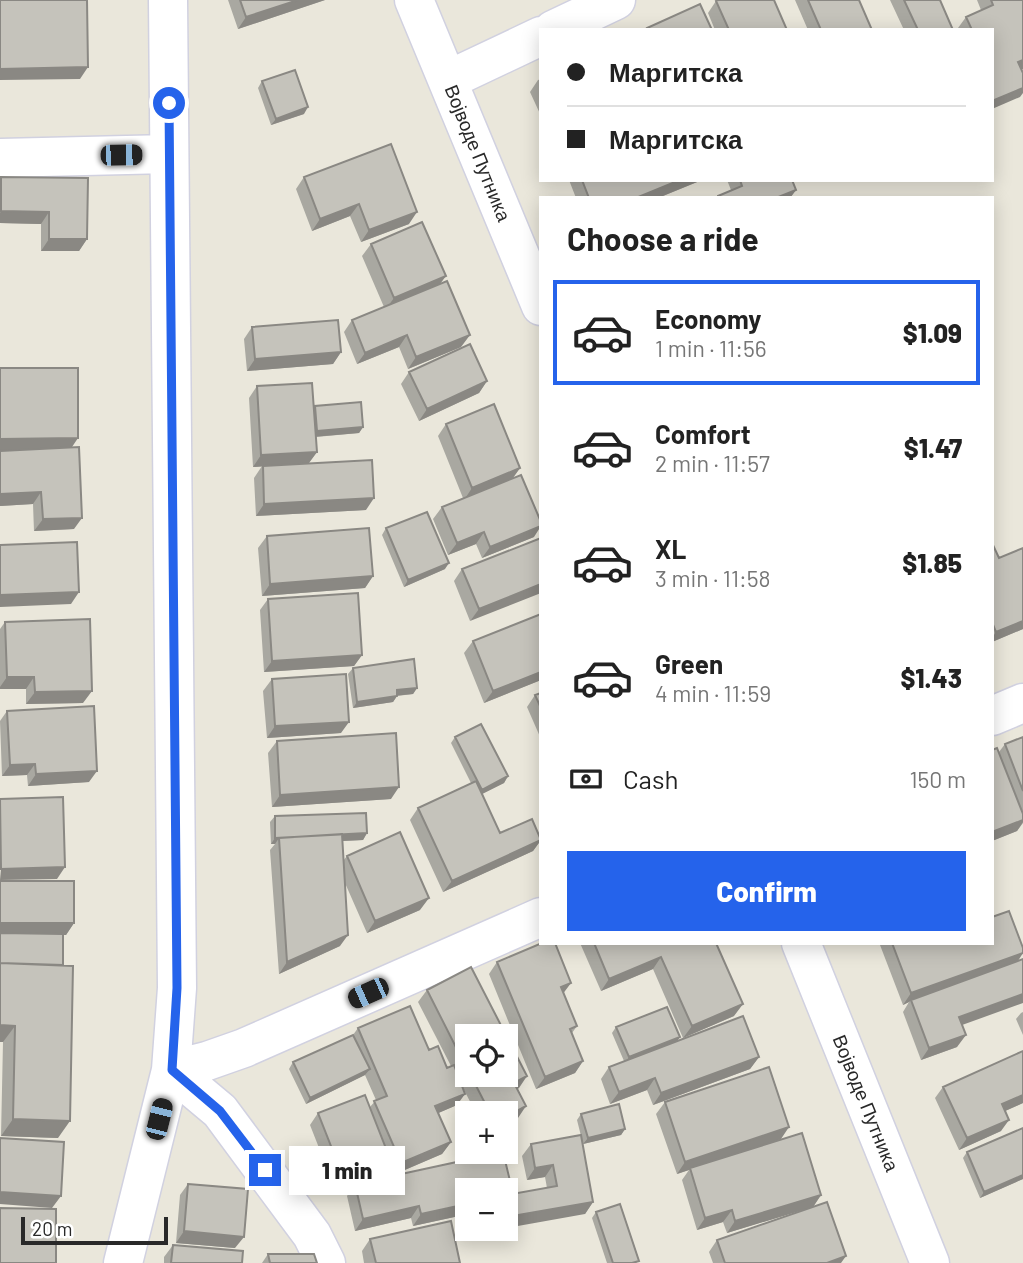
<!DOCTYPE html>
<html lang="en">
<head>
<meta charset="utf-8">
<style>
	:root { --surface:#fff; --page:#f2f2f2; --text:#222; --muted:#767676; --line:#e0e0e0; --accent:#2563eb }
	body { margin:0; font-family:Barlow,sans-serif; background:var(--page); color:var(--text); height:100vh; display:flex; flex-direction:column; font-size:26px; white-space:nowrap }
	* { box-sizing:border-box; margin:0 }
	p { font-size:23px; color:var(--muted) }
	.icon { flex:none; width:38px; height:38px; fill:none; stroke:currentColor; stroke-width:2; stroke-linecap:round; stroke-linejoin:round }
	.map { position:relative; flex:1; overflow:hidden }
	.panel { position:absolute; left:539px; top:196px; width:455px; height:749px; display:flex; flex-direction:column; background:var(--surface); border-radius:0px; box-shadow:0 4px 18px #0003 }
	.panel>* { flex:none }
	.guide { position:absolute; left:539px; top:28px; width:455px; height:154px; border-radius:0px; box-shadow:0 4px 18px #0003; display:grid; align-content:center; height:154px; padding:0 28px; background:var(--surface) }
	.buttons { position:absolute; left:455px; top:1024px; display:grid; gap:14px }
	.buttons a { display:grid; place-items:center; width:63px; height:63px; border-radius:0px; background:var(--surface); box-shadow:0 4px 18px #0003; font-size:35px }
	.scale { position:absolute; left:21px; bottom:18px; width:147px; box-sizing:border-box; padding-left:7px; border:4px solid #292929; border-top:0; font-size:19px; line-height:24px; white-space:nowrap; color:#292929; -webkit-text-stroke:5px #fff; paint-order:stroke }
	.end { position:absolute; width:32px; height:32px; margin:-16px; border:9px solid #2563eb; background:#fff; box-shadow:0 0 0 4px #fff }
	.from { border-radius:50% }
	.bubble { position:absolute; height:49px; border-radius:0px; background:var(--surface); box-shadow:0 4px 18px #0003; font-size:23px; font-weight:800; line-height:49px; text-align:center }
	.car { position:absolute; width:21px; height:42px; margin:-21px -10px; border-radius:9px; box-shadow:0 0 5px 2px #0007; background:linear-gradient(#222 24%,#8ab4d8 0 40%,#222 0 76%,#8ab4d8 0 86%,#222 0) }
	.guide b { display:flex; align-items:center; gap:24px; height:66px; font-size:26px }
	.guide b+b { border-top:2px solid var(--line) }
	.guide i { width:18px; height:18px; background:var(--text) }
	ul { padding:0; list-style:none }
	li { display:flex; align-items:center; gap:21px; height:105px; margin:0 14px 10px; padding:0 14px; border:4px solid transparent; border-radius:0px }
	li div { flex:1 }
	li b { display:block; font-size:26px }
	li em { font-style:normal; font-weight:800 }
	li.on { border-color:var(--accent) }
	li>.icon { width:63px; height:63px; stroke-width:1.5 }
	h2 { padding:0 28px; font-size:32px; line-height:84px }
	.pay { display:flex; align-items:center; gap:18px; height:77px; padding:0 28px; font-size:26px }
	.pay p { margin-inline-start:auto }
	.cta { display:flex; gap:14px; margin-top:auto; padding:14px 28px }
	.cta a { flex:1; height:80px; border-radius:0px; background:var(--accent); color:#fff; font-size:28px; font-weight:800; line-height:80px; text-align:center }
	.map>svg:first-child { display:block }
</style>
</head>
<body>
<div class="map">
<svg width="1023" height="1263" viewBox="0 0 1023 1263">
	<rect width="100%" height="100%" fill="#eae7db"/>
	<g fill="none" stroke-linecap="round" stroke-linejoin="round">
		<defs>
			<path id="street" d="M 414,0 L 541,306
				M 553,30 L 616,0
				M 448,80 L 541,36
				M 0,158 L 169,154
				M 992,716 L 1023,703
				M 801,943 L 930,1263
				M 171,1070 L 207,1061 L 244,1048 L 541,917
				M 171,1070 L 220,1111 L 312,1235 L 326,1263
				M 123,1263 L 171,1070 L 177,988 L 168,0"/>
		</defs>
		<use href="#street" stroke="#d1d1e0" stroke-width="41"/>
		<use href="#street" stroke="#fff" stroke-width="38"/>
	</g>
	<path fill="#a9a8a1" fill-rule="evenodd" d="M 228,0 L 325,0 L 238,29 Z
		M 795,0 L 859,0 L 872,30 L 808,30 Z
		M 890,0 L 940,0 L 953,30 L 904,30 Z
		M 977,0 L 1023,0 L 1023,69 L 1021,69 L 1020,97 L 992,30 L 959,30 L 958,28 L 966,17 L 981,10 Z
		M 716,1 L 787,30 L 715,30 L 708,13 Z
		M 541,79 L 541,116 L 530,92 L 538,80 Z
		M 262,81 L 304,114 L 271,125 L 258,88 Z
		M 1,177 L 87,239 L 79,251 L 41,251 L 41,224 L 0,223 L 0,179 Z
		M 304,177 L 409,224 L 361,242 L 350,216 L 312,231 L 296,189 Z
		M 569,180 L 702,180 L 658,198 L 576,198 Z
		M 727,180 L 792,180 L 796,190 L 790,198 L 716,198 L 718,196 L 731,190 Z
		M 371,244 L 440,284 L 461,347 L 408,369 L 399,347 L 357,364 L 344,332 L 352,320 L 384,307 L 362,256 Z
		M 252,327 L 341,352 L 333,364 L 247,371 L 244,339 Z
		M 409,372 L 487,381 L 479,393 L 419,421 L 401,384 Z
		M 257,386 L 314,408 L 315,406 L 363,427 L 359,433 L 316,437 L 317,452 L 309,463 L 366,510 L 256,516 L 254,478 L 262,466 L 253,467 L 249,398 Z
		M 446,424 L 520,468 L 513,478 L 534,537 L 482,558 L 476,544 L 448,555 L 433,519 L 442,507 L 463,498 L 438,436 Z
		M 71,448 L 74,529 L 34,531 L 33,504 L 0,506 Z
		M 386,528 L 445,569 L 404,587 L 382,535 Z
		M 267,536 L 373,576 L 365,588 L 262,596 L 258,548 Z
		M 541,538 L 470,621 L 454,581 L 462,569 Z
		M 992,543 L 1023,629 L 992,642 Z
		M 268,599 L 362,655 L 354,666 L 264,672 L 260,610 Z
		M 5,622 L 83,703 L 26,704 L 26,689 L 0,689 L 0,629 Z
		M 473,641 L 541,680 L 484,703 L 464,653 Z
		M 353,668 L 417,688 L 413,694 L 397,696 L 393,702 L 353,708 L 348,674 Z
		M 272,679 L 341,733 L 267,738 L 263,691 Z
		M 541,693 L 541,739 L 527,707 L 535,695 Z
		M 7,711 L 89,782 L 28,786 L 27,775 L 2,776 L 0,721 Z
		M 455,737 L 508,776 L 504,783 L 482,794 L 500,833 L 541,840 L 533,851 L 443,892 L 410,820 L 418,808 L 471,783 L 451,743 Z
		M 1023,737 L 1023,823 L 1017,831 L 992,841 L 992,750 L 999,752 L 1005,744 Z
		M 277,741 L 391,799 L 272,807 L 268,753 Z
		M 275,816 L 367,833 L 363,840 L 342,841 L 343,861 L 347,856 L 420,910 L 367,933 L 345,883 L 340,946 L 279,974 L 270,850 L 275,844 L 271,844 L 270,822 Z
		M 0,881 L 74,923 L 66,935 L 63,935 L 58,1138 L 1,1136 L 3,1042 Z
		M 580,943 L 716,943 L 734,1016 L 683,1038 L 653,969 L 601,991 Z
		M 881,943 L 992,943 L 962,1025 L 957,1047 L 921,1060 L 903,1012 L 909,1002 L 903,1005 L 880,945 Z
		M 497,962 L 563,993 L 577,1026 L 572,1033 L 583,1061 L 575,1073 L 536,1089 L 489,974 Z
		M 427,990 L 519,1088 L 517,1089 L 518,1118 L 506,1113 L 476,1113 L 463,1088 L 457,1105 L 438,1113 L 451,1142 L 442,1154 L 393,1175 L 392,1172 L 389,1177 L 511,1185 L 506,1193 L 506,1190 L 467,1190 L 466,1206 L 459,1216 L 413,1226 L 411,1218 L 355,1231 L 347,1196 L 355,1184 L 369,1181 L 332,1181 L 310,1125 L 318,1113 L 370,1107 L 376,1100 L 365,1075 L 306,1104 L 289,1069 L 293,1062 L 353,1035 L 358,1028 L 429,1050 L 447,1068 L 451,1066 L 418,1002 ZM 467,1036 L 506,1074 L 467,1074 Z
		M 1023,1012 L 1023,1035 L 1016,1019 L 1021,1013 Z
		M 616,1027 L 677,1041 L 759,1057 L 750,1069 L 653,1105 L 647,1090 L 610,1104 L 601,1079 L 609,1067 L 624,1061 L 612,1033 Z
		M 1023,1051 L 1023,1103 L 1005,1111 L 1001,1131 L 959,1150 L 935,1098 L 943,1087 Z
		M 665,1102 L 781,1139 L 732,1155 L 821,1195 L 813,1207 L 841,1263 L 713,1263 L 709,1252 L 717,1240 L 811,1207 L 727,1233 L 723,1222 L 697,1230 L 682,1180 L 689,1170 L 677,1174 L 656,1114 Z
		M 581,1114 L 625,1129 L 621,1135 L 583,1144 L 577,1120 Z
		M 531,1144 L 593,1202 L 585,1214 L 547,1188 L 545,1177 L 527,1180 L 522,1156 Z
		M 967,1152 L 1023,1179 L 980,1198 L 963,1158 Z
		M 188,1184 L 235,1248 L 176,1243 L 180,1195 Z
		M 596,1212 L 637,1263 L 607,1263 L 592,1218 Z
		M 370,1239 L 460,1263 L 364,1263 L 362,1251 Z
		M 173,1245 L 242,1263 L 164,1263 L 164,1257 Z
		M 268,1254 L 317,1263 L 262,1263 Z"/>
	<path fill="#8a8883" d="M 298,0 L 325,0 L 238,29 L 246,17 Z
		M 1023,60 L 1023,69 L 1010,74 L 1018,62 Z
		M 88,67 L 80,79 L 0,80 L 0,69 Z
		M 1023,88 L 1023,93 L 1020,97 L 992,109 L 992,101 Z
		M 308,107 L 304,114 L 271,125 L 276,119 Z
		M 680,180 L 702,180 L 658,198 L 636,198 Z
		M 796,190 L 790,198 L 776,198 Z
		M 359,204 L 350,216 L 312,231 L 320,219 Z
		M 1,211 L 49,212 L 41,224 L 0,223 L 0,213 Z
		M 417,212 L 409,224 L 361,242 L 369,230 Z
		M 49,239 L 87,239 L 79,251 L 41,251 Z
		M 446,276 L 437,288 L 385,310 L 394,298 Z
		M 407,335 L 399,347 L 357,364 L 365,353 Z
		M 470,335 L 461,347 L 408,369 L 416,357 Z
		M 341,352 L 333,364 L 247,371 L 255,359 Z
		M 487,381 L 479,393 L 419,421 L 427,409 Z
		M 363,427 L 359,433 L 312,437 L 317,431 Z
		M 78,438 L 70,450 L 0,451 L 0,439 Z
		M 317,452 L 308,464 L 253,467 L 261,455 Z
		M 520,468 L 512,479 L 464,500 L 472,488 Z
		M 41,492 L 33,504 L 0,506 L 0,494 Z
		M 374,498 L 366,510 L 256,516 L 264,504 Z
		M 82,518 L 74,529 L 34,531 L 43,519 Z
		M 541,526 L 534,537 L 482,558 L 490,547 Z
		M 484,532 L 476,544 L 448,555 L 457,543 Z
		M 449,563 L 445,569 L 404,587 L 408,580 Z
		M 373,576 L 365,588 L 262,596 L 270,584 Z
		M 541,584 L 541,593 L 470,621 L 479,609 Z
		M 79,592 L 71,604 L 0,607 L 0,595 Z
		M 1023,621 L 1023,629 L 992,642 L 992,638 L 996,632 Z
		M 362,655 L 354,666 L 264,672 L 272,661 Z
		M 541,672 L 541,680 L 484,703 L 493,691 Z
		M 7,677 L 34,677 L 26,689 L 0,689 L 0,687 Z
		M 417,688 L 413,694 L 393,696 L 397,690 Z
		M 92,691 L 83,703 L 26,704 L 35,692 Z
		M 397,696 L 393,702 L 353,708 L 357,702 Z
		M 349,722 L 341,733 L 267,738 L 275,726 Z
		M 35,764 L 27,775 L 2,776 L 10,765 Z
		M 97,771 L 89,782 L 28,786 L 36,774 Z
		M 508,776 L 504,783 L 478,796 L 482,790 Z
		M 399,787 L 391,799 L 272,807 L 280,795 Z
		M 1023,820 L 1023,822 L 1017,831 L 992,841 L 992,832 Z
		M 367,833 L 363,840 L 279,844 L 279,838 L 275,844 L 271,844 L 275,838 Z
		M 541,840 L 533,851 L 443,892 L 452,881 Z
		M 65,867 L 57,879 L 0,880 L 1,869 Z
		M 429,898 L 420,910 L 367,933 L 375,921 Z
		M 0,923 L 74,923 L 66,935 L 0,935 Z
		M 348,935 L 340,946 L 279,974 L 287,962 Z
		M 1023,953 L 1016,964 L 911,1000 L 909,1002 L 903,1005 L 911,993 Z
		M 661,957 L 653,969 L 601,991 L 609,979 Z
		M 571,983 L 562,995 L 561,987 Z
		M 1023,994 L 1023,1003 L 951,1029 L 959,1017 Z
		M 743,1004 L 734,1016 L 683,1038 L 692,1026 Z
		M 0,1025 L 15,1026 L 3,1042 L 0,1042 Z
		M 966,1035 L 957,1047 L 921,1060 L 929,1048 Z
		M 680,1037 L 676,1043 L 625,1063 L 629,1057 Z
		M 759,1057 L 750,1069 L 653,1105 L 661,1093 Z
		M 583,1061 L 575,1073 L 536,1089 L 545,1077 Z
		M 370,1069 L 365,1075 L 306,1104 L 310,1098 Z
		M 527,1076 L 519,1088 L 506,1095 L 514,1083 Z
		M 655,1078 L 647,1090 L 610,1104 L 619,1092 Z
		M 465,1094 L 457,1105 L 427,1118 L 435,1106 Z
		M 1023,1095 L 1023,1103 L 994,1116 L 1002,1104 Z
		M 526,1106 L 518,1118 L 506,1124 L 506,1117 Z
		M 13,1119 L 70,1121 L 58,1138 L 1,1136 Z
		M 1009,1120 L 1001,1131 L 959,1150 L 967,1138 Z
		M 789,1127 L 781,1139 L 677,1174 L 685,1162 Z
		M 625,1129 L 621,1135 L 583,1144 L 588,1138 Z
		M 451,1142 L 442,1154 L 393,1175 L 401,1163 Z
		M 553,1165 L 545,1177 L 527,1180 L 535,1168 Z
		M 340,1169 L 394,1169 L 385,1181 L 332,1181 Z
		M 1023,1175 L 1023,1179 L 980,1198 L 984,1192 Z
		M 511,1185 L 506,1193 L 506,1190 L 491,1190 Z
		M 0,1192 L 61,1196 L 52,1208 L 0,1204 Z
		M 467,1195 L 467,1205 L 459,1216 L 413,1226 L 421,1214 Z
		M 821,1195 L 813,1207 L 727,1233 L 735,1221 Z
		M 593,1202 L 585,1214 L 506,1228 L 506,1217 Z
		M 419,1206 L 411,1218 L 355,1231 L 363,1219 Z
		M 732,1210 L 723,1222 L 697,1230 L 705,1218 Z
		M 480,1228 L 500,1228 L 477,1232 Z
		M 184,1231 L 244,1237 L 235,1248 L 176,1243 Z
		M 846,1256 L 841,1263 L 827,1263 Z"/>
	<path fill="#c5c3bb" stroke="#8a8883" stroke-width="2" d="M 0,0 L 87,0 L 88,67 L 0,69 Z
		M 240,0 L 298,0 L 246,17 Z
		M 718,0 L 774,0 L 787,30 L 729,30 L 716,1 Z
		M 808,0 L 859,0 L 872,30 L 821,30 Z
		M 904,0 L 940,0 L 953,30 L 918,30 Z
		M 991,0 L 1023,0 L 1023,60 L 1018,62 L 1023,73 L 1023,88 L 992,101 L 992,30 L 972,30 L 966,17 L 993,5 Z
		M 700,4 L 712,30 L 648,30 L 647,28 Z
		M 295,70 L 308,107 L 276,119 L 262,81 Z
		M 391,144 L 417,212 L 369,230 L 359,204 L 320,219 L 304,177 Z
		M 1,177 L 88,178 L 87,239 L 49,239 L 49,212 L 1,211 Z
		M 582,180 L 680,180 L 636,198 L 589,198 Z
		M 740,180 L 792,180 L 796,190 L 776,198 L 718,198 L 718,196 L 742,186 Z
		M 422,222 L 446,276 L 394,298 L 371,244 Z
		M 447,281 L 470,335 L 416,357 L 407,335 L 365,353 L 352,320 Z
		M 338,320 L 341,352 L 255,359 L 252,327 Z
		M 470,344 L 487,381 L 427,409 L 409,372 Z
		M 0,368 L 78,368 L 78,438 L 0,439 Z
		M 312,383 L 317,452 L 261,455 L 257,386 Z
		M 361,402 L 363,427 L 317,431 L 315,406 Z
		M 494,404 L 520,468 L 472,488 L 446,424 Z
		M 79,447 L 82,518 L 43,519 L 41,492 L 0,494 L 0,451 Z
		M 372,460 L 374,498 L 264,504 L 263,466 Z
		M 521,475 L 541,522 L 541,526 L 490,547 L 484,532 L 457,543 L 442,507 Z
		M 427,512 L 449,563 L 408,580 L 386,528 Z
		M 369,528 L 373,576 L 270,584 L 267,536 Z
		M 541,538 L 541,584 L 479,609 L 462,569 Z
		M 77,542 L 79,592 L 0,595 L 0,545 Z
		M 992,543 L 999,558 L 1023,548 L 1023,621 L 996,632 L 992,622 Z
		M 358,593 L 362,655 L 272,661 L 268,599 Z
		M 541,614 L 541,672 L 493,691 L 473,641 Z
		M 90,619 L 92,691 L 35,692 L 34,677 L 7,677 L 5,622 Z
		M 414,659 L 417,688 L 397,690 L 397,696 L 357,702 L 353,668 Z
		M 346,674 L 349,722 L 275,726 L 272,679 Z
		M 541,693 L 541,708 L 535,695 Z
		M 94,706 L 97,771 L 36,774 L 35,764 L 10,765 L 7,711 Z
		M 481,724 L 508,776 L 482,790 L 455,737 Z
		M 396,733 L 399,787 L 280,795 L 277,741 Z
		M 1023,737 L 1023,791 L 1005,744 Z
		M 997,748 L 1023,814 L 1023,820 L 992,832 L 992,750 Z
		M 476,781 L 500,833 L 532,819 L 541,840 L 452,881 L 418,808 Z
		M 63,797 L 65,867 L 1,869 L 0,799 Z
		M 366,813 L 367,833 L 275,838 L 275,816 Z
		M 400,832 L 429,898 L 375,921 L 347,856 Z
		M 342,834 L 348,935 L 287,962 L 279,838 Z
		M 0,881 L 74,881 L 74,923 L 0,923 Z
		M 1009,911 L 1023,948 L 1023,953 L 911,993 L 892,943 L 992,943 L 992,917 Z
		M 0,933 L 63,934 L 63,965 L 0,963 Z
		M 542,943 L 555,943 L 571,983 L 561,987 L 577,1026 L 570,1029 L 583,1061 L 545,1077 L 497,962 Z
		M 594,943 L 716,943 L 743,1004 L 692,1026 L 661,957 L 609,979 Z
		M 1023,959 L 1023,994 L 959,1017 L 966,1035 L 929,1048 L 911,1000 Z
		M 0,963 L 73,966 L 70,1121 L 13,1119 L 15,1026 L 0,1025 Z
		M 471,967 L 527,1076 L 514,1083 L 526,1106 L 506,1117 L 506,1113 L 490,1113 L 470,1074 L 506,1074 L 506,1036 L 467,1036 L 467,1069 L 427,990 Z
		M 410,1006 L 429,1050 L 438,1046 L 447,1068 L 454,1065 L 465,1094 L 435,1106 L 451,1142 L 401,1163 L 374,1101 L 387,1096 L 358,1028 Z
		M 667,1007 L 680,1037 L 629,1057 L 616,1027 Z
		M 743,1016 L 759,1057 L 661,1093 L 655,1078 L 619,1092 L 609,1067 Z
		M 353,1035 L 370,1069 L 310,1098 L 293,1062 Z
		M 1023,1051 L 1023,1095 L 1002,1104 L 1009,1120 L 967,1138 L 943,1087 Z
		M 769,1067 L 789,1127 L 685,1162 L 665,1102 Z
		M 365,1095 L 394,1169 L 340,1169 L 318,1113 Z
		M 619,1104 L 625,1129 L 588,1138 L 581,1114 Z
		M 1023,1128 L 1023,1175 L 984,1192 L 967,1152 Z
		M 802,1133 L 821,1195 L 735,1221 L 732,1210 L 705,1218 L 690,1168 Z
		M 581,1135 L 593,1202 L 506,1217 L 506,1195 L 557,1186 L 553,1165 L 535,1168 L 531,1144 Z
		M 0,1138 L 64,1142 L 61,1196 L 0,1192 Z
		M 503,1152 L 511,1185 L 491,1190 L 467,1190 L 467,1195 L 466,1196 L 467,1204 L 421,1214 L 419,1206 L 363,1219 L 355,1184 Z
		M 188,1184 L 248,1189 L 244,1237 L 184,1231 Z
		M 827,1202 L 846,1256 L 827,1263 L 725,1263 L 717,1240 Z
		M 620,1204 L 639,1261 L 632,1263 L 613,1263 L 596,1212 Z
		M 0,1208 L 56,1209 L 56,1263 L 0,1263 Z
		M 451,1221 L 460,1263 L 376,1263 L 370,1239 Z
		M 173,1245 L 243,1251 L 242,1263 L 171,1263 Z
		M 268,1254 L 314,1254 L 317,1263 L 270,1263 Z"/>
	<g fill="none" stroke-linecap="round" stroke-linejoin="round">
		<path stroke="#2563eb" stroke-width="9" d="M 169,103 L 177,988 L 172,1070 L 220,1111 L 265,1170"/>
	</g>
	<g text-anchor="middle" stroke-width="6" stroke-linejoin="round" paint-order="stroke">
		<g font-size="19" fill="#292929" stroke="#fff">
			<text transform="translate(478 153) rotate(68)" y="7">Војводе Путника</text>
			<text transform="translate(866 1103) rotate(68)" y="7">Војводе Путника</text>
		</g>
	</g>
</svg>
<div class="buttons">
<a><svg class="icon" aria-label="locate" viewBox="0 0 24 24"><circle cx="12" cy="12" r="6"/><path d="M12 2v4M12 18v4M2 12h4M18 12h4"/></svg></a>
<a>+</a>
<a>−</a>
</div>
<div class="scale">20 m</div>
<i class="end from" style="left:169px;top:103px"></i>
<i class="end" style="left:265px;top:1170px"></i>
<div class="bubble" style="left:289px;top:1146px;width:116px">1 min</div>
<i class="car" style="left:121px;top:155px;rotate:89deg"></i>
<i class="car" style="left:368px;top:993px;rotate:246deg"></i>
<i class="car" style="left:159px;top:1119px;rotate:14deg"></i>
<div class="guide">
<b><i class="from"></i>Маргитска</b>
<b><i></i>Маргитска</b>
</div>
<section class="panel">
<h2>Choose a ride</h2>
<ul>
<li class="on"><svg class="icon" aria-label="car" viewBox="0 0 24 24"><path d="M5 17H2v-5l4-1 3-4h7l3 4 3 1v5h-3M9 17h6M6 11h13"/><circle cx="7" cy="17" r="2"/><circle cx="17" cy="17" r="2"/></svg><div><b>Economy</b><p>1 min · 11:56</p></div><em>$1.09</em></li>
<li><svg class="icon" aria-label="car" viewBox="0 0 24 24"><path d="M5 17H2v-5l4-1 3-4h7l3 4 3 1v5h-3M9 17h6M6 11h13"/><circle cx="7" cy="17" r="2"/><circle cx="17" cy="17" r="2"/></svg><div><b>Comfort</b><p>2 min · 11:57</p></div><em>$1.47</em></li>
<li><svg class="icon" aria-label="car" viewBox="0 0 24 24"><path d="M5 17H2v-5l4-1 3-4h7l3 4 3 1v5h-3M9 17h6M6 11h13"/><circle cx="7" cy="17" r="2"/><circle cx="17" cy="17" r="2"/></svg><div><b>XL</b><p>3 min · 11:58</p></div><em>$1.85</em></li>
<li><svg class="icon" aria-label="car" viewBox="0 0 24 24"><path d="M5 17H2v-5l4-1 3-4h7l3 4 3 1v5h-3M9 17h6M6 11h13"/><circle cx="7" cy="17" r="2"/><circle cx="17" cy="17" r="2"/></svg><div><b>Green</b><p>4 min · 11:59</p></div><em>$1.43</em></li>
</ul>
<div class="pay"><svg class="icon" aria-label="cash" viewBox="0 0 24 24"><path d="M3 7h18v10H3z"/><circle cx="12" cy="12" r="2"/></svg>Cash<p>150 m</p></div>
<div class="cta"><a>Confirm</a></div>
</section>
</div>
</body>
</html>
